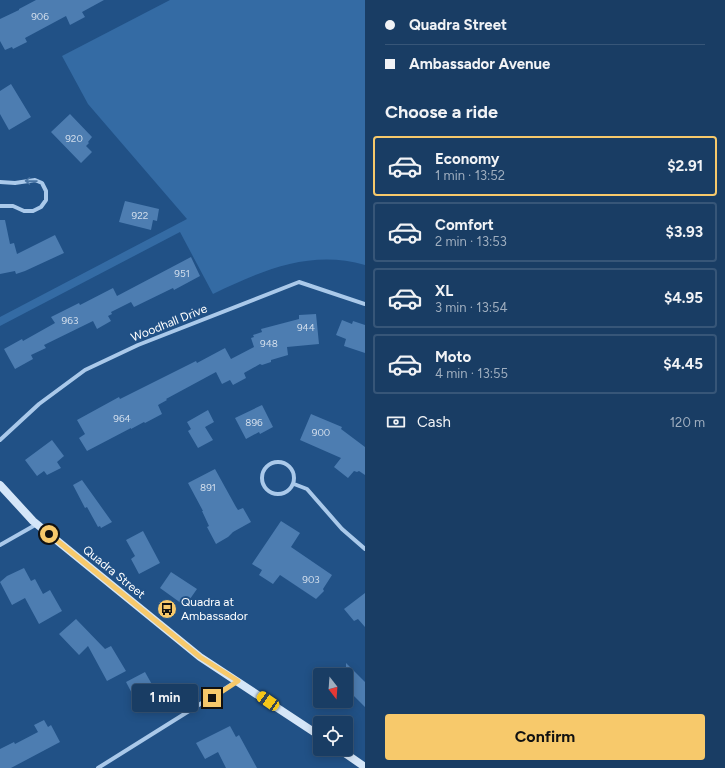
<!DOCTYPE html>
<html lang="en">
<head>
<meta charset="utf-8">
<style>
	:root { --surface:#193d64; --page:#26486d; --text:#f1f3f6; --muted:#9faebf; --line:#375678; --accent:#f7c96b }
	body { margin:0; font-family:Figtree,sans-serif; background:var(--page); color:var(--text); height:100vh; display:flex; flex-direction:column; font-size:15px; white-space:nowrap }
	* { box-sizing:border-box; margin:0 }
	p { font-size:13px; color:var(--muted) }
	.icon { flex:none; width:22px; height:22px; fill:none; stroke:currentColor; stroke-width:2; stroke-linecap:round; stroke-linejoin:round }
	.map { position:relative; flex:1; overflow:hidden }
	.sheet { display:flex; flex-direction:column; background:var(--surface); width:360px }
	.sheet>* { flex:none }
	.guide { display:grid; align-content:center; height:88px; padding:0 20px; background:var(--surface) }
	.needle { width:26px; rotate:163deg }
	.buttons { position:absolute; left:313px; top:668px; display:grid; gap:8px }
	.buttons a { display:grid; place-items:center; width:40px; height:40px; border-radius:4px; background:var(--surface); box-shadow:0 2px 10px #0003,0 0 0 1px var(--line); font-size:20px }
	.end { position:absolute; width:18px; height:18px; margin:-9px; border:5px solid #f7c96b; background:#111; box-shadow:0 0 0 2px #111 }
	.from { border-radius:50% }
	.bubble { position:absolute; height:28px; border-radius:4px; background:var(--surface); box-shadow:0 2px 10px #0003,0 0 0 1px var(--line); font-size:13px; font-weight:700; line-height:28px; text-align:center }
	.car { position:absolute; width:12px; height:24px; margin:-12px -6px; border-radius:5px; box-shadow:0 0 3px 1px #0007; background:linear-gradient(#f5c518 24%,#345 0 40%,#f5c518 0 76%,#345 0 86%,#f5c518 0) }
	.guide b { display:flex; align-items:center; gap:14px; height:38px; font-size:15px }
	.guide b+b { border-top:1px solid var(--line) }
	.guide i { width:10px; height:10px; background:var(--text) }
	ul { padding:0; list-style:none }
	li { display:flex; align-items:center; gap:12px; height:60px; margin:0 8px 6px; padding:0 12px; border:2px solid var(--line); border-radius:4px }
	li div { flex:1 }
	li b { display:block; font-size:15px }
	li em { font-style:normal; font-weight:700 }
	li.active { border-color:var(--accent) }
	li>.icon { width:36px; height:36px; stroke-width:1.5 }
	h2 { padding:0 20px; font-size:18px; line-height:48px }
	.pay { display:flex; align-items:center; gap:10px; height:44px; padding:0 20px; font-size:15px }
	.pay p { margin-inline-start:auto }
	.primary-button { display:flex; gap:8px; margin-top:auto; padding:8px 20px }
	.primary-button a { flex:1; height:46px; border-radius:4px; background:var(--accent); color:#111; font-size:16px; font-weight:700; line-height:46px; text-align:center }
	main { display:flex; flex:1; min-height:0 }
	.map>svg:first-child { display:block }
</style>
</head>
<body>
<main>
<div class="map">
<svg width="365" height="768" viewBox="0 0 365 768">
	<rect width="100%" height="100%" fill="#215186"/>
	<path fill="#346ba4" d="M 170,0 L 365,0 L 365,265 C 310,249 261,271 213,294 L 180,232 L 0,326 L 0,317 L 187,219 L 88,104 L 62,56 Z"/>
	<path fill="#4d7db1" d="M 36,0 L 104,0 L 82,12 L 85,17 L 70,25 L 66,16 L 25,38 L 27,42 L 13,49 L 12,47 L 5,50 L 0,41 L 0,19 L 19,10 L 19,9 Z
		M 11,84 L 31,117 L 9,130 L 0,114 L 0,91 Z
		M 70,114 L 92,137 L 88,142 L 89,143 L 86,146 L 92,152 L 81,163 L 51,132 Z
		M 125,201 L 159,209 L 157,221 L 153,220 L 151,230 L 119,222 Z
		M 0,220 L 5,220 L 10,244 L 14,243 L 17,254 L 55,235 L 64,253 L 25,271 L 16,274 L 15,271 L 0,274 Z
		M 191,257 L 200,276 L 174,290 L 173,288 L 134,307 L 131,302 L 111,312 L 112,314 L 108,316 L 111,321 L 97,329 L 93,321 L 44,345 L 46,348 L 31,355 L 33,359 L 15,369 L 4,349 L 22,339 L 23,341 L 55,323 L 51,317 L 79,303 L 80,305 L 113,288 L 117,296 Z
		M 316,314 L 319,344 L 287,347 L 288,355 L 271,360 L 271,362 L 262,365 L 260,364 L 244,373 L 246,378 L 233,385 L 230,380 L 222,384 L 216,372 L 166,399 L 167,400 L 158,405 L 162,414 L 145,423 L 144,422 L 131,429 L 131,428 L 87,451 L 79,438 L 85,434 L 77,420 L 119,397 L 120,399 L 196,361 L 197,363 L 225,348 L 231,359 L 254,347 L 251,338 L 254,337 L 253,335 L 262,332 L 261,329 L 299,319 L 299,315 Z
		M 342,320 L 352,324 L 353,321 L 365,325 L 365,353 L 344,346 L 346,339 L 336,335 Z
		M 262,405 L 273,427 L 260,434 L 259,432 L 246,439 L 235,418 Z
		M 208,410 L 214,422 L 205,427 L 213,440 L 198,448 L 188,431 L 191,429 L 187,422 Z
		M 311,414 L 342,427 L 341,429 L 365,447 L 365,475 L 359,471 L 357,472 L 354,471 L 348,478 L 334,467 L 341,458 L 300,440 Z
		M 52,440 L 64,456 L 57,462 L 61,468 L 47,475 L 44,471 L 37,476 L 25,460 Z
		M 215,469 L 236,507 L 238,510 L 243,508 L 251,522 L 233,532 L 228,537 L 216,544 L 207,527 L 209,526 L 202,511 L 203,511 L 188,483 Z
		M 82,480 L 112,522 L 101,528 L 100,526 L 98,527 L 87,507 L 85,508 L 73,485 Z
		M 281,521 L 300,533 L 291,547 L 332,575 L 323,589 L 324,591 L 316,599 L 280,575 L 273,584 L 259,575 L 262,570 L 252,564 Z
		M 143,531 L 160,563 L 139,574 L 131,559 L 135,556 L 126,540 Z
		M 24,568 L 31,581 L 35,579 L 43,594 L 50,590 L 62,611 L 39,624 L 25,598 L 12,605 L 0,582 L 7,576 Z
		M 171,572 L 197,589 L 185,606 L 160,588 Z
		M 365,593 L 365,627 L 358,619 L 354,621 L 344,609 Z
		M 76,619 L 105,649 L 111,646 L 126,671 L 107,681 L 88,646 L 79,655 L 59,634 Z
		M 346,663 L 365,682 L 365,707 L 352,694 L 346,700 Z
		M 145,672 L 159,697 L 144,705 L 141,701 L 137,703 L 126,682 Z
		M 44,720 L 48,727 L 51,725 L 60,742 L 11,768 L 0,768 L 0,749 L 14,742 L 15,744 L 38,732 L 34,725 Z
		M 230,726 L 236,737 L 239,735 L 257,768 L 226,768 L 218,752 L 205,759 L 196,743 Z"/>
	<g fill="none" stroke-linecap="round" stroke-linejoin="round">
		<path stroke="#aac9ea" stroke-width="4" d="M 0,182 L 15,183 L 35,180 L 42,183 L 46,191 L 46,200 L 41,207 L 33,211 L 24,211 L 13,206 L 0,206
			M 0,440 L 39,404 L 85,370 L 138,345 L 299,282 L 365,304
			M262 478a16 16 0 1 1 32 0a16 16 0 1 1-32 0Z
			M 294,484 L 307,489 L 342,529 L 365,549
			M 0,545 L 37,524
			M 98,768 L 237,681"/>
		<path stroke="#d5e6f8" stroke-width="8" d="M 0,485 L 33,521 L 200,657 L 320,736
			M 339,749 L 365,767"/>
	</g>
	<defs><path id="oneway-shaft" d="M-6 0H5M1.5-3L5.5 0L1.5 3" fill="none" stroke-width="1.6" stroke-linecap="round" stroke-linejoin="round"/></defs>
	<use stroke="#4a75a4" href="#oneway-shaft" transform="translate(31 181) rotate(-179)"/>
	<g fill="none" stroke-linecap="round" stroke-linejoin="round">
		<path stroke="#f7c96b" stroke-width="5" d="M 49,534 L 200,657 L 238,681 L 212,698"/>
	</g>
	<defs>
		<symbol id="bus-disc" viewBox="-11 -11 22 22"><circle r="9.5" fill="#f7c96b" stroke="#215186"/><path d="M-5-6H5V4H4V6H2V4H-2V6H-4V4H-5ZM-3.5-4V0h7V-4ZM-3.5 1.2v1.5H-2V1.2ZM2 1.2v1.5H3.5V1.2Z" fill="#111"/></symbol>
	</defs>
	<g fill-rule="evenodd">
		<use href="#bus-disc" x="156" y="598" width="22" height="22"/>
	</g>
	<g text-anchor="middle" stroke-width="4" stroke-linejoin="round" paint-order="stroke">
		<g font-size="10" fill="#d2deec">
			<text x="40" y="20">906</text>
			<text x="74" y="142">920</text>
			<text x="140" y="219">922</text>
			<text x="182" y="277">951</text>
			<text x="70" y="324">963</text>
			<text x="306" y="331">944</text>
			<text x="269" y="347">948</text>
			<text x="122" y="422">964</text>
			<text x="254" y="426">896</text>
			<text x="321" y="436">900</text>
			<text x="208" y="491">891</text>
			<text x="311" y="583">903</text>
		</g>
		<g font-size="12" fill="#fff" stroke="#215186">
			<text transform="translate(169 323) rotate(-22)" y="4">Woodhall Drive</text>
			<text transform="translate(114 572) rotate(39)" y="4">Quadra Street</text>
		</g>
		<g font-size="12" fill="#fff" stroke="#215186" text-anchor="start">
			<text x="181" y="606">Quadra at<tspan x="181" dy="14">Ambassador</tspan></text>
		</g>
	</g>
</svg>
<div class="buttons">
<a><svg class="needle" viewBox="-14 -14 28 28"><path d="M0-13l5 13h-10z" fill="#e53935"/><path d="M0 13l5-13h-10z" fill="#9faebf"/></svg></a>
<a><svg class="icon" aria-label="locate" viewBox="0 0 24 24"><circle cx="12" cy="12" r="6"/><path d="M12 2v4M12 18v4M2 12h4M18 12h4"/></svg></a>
</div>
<i class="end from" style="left:49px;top:534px"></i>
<i class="end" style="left:212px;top:698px"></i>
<div class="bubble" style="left:132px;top:684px;width:66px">1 min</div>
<i class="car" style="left:268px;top:701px;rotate:304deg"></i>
</div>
<section class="sheet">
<div class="guide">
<b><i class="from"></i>Quadra Street</b>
<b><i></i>Ambassador Avenue</b>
</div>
<h2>Choose a ride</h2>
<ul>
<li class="active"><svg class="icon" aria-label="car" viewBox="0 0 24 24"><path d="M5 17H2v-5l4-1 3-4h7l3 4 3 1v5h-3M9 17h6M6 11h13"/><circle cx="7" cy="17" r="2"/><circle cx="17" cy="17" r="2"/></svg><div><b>Economy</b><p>1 min · 13:52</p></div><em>$2.91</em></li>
<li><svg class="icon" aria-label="car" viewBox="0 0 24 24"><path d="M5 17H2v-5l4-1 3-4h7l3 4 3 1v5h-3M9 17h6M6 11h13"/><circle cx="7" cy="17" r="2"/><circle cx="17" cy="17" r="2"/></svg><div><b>Comfort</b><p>2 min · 13:53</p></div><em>$3.93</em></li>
<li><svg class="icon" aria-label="car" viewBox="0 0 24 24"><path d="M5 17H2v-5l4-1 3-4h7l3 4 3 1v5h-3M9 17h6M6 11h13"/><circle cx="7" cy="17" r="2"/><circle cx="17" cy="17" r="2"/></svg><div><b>XL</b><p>3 min · 13:54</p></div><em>$4.95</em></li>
<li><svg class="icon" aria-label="car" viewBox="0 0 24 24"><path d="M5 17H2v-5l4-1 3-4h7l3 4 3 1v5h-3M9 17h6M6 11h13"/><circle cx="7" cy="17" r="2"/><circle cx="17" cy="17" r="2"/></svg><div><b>Moto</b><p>4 min · 13:55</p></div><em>$4.45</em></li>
</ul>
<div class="pay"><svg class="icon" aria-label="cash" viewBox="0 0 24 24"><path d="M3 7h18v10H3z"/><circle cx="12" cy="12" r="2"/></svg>Cash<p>120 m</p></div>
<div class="primary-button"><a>Confirm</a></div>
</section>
</main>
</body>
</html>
